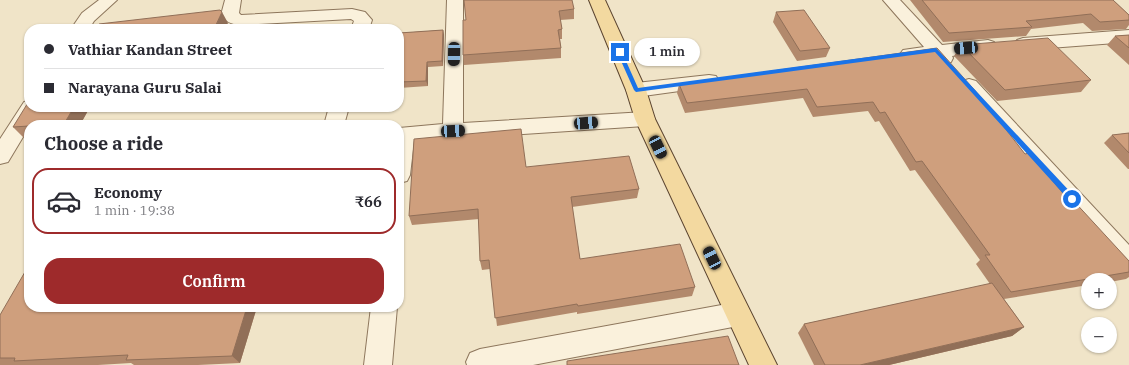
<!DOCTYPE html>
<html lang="en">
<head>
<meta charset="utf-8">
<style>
	:root { --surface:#fff; --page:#f2f2f3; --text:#2b2b33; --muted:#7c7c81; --line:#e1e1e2; --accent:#9e2a2b }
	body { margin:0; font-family:"IBM Plex Serif",serif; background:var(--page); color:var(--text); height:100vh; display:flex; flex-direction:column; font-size:15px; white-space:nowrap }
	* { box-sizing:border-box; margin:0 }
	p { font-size:13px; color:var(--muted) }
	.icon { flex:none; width:22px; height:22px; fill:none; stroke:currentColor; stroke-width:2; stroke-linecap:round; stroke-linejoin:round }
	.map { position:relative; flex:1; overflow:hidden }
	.panel { position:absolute; left:24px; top:120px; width:380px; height:192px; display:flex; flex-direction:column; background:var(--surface); border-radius:16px; box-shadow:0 1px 3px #0004 }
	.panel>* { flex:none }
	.hud { position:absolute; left:24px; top:24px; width:380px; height:88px; border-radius:16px; box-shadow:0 1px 3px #0004; display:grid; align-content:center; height:88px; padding:0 20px; background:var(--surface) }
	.buttons { position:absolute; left:1081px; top:273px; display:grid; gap:8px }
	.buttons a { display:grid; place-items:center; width:36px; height:36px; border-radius:50%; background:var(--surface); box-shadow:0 1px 3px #0004; font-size:20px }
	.end { position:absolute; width:18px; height:18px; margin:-9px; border:5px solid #1a73e8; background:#fff; box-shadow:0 0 0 2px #fff }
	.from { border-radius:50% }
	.bubble { position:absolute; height:28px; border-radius:14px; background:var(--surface); box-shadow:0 1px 3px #0004; font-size:13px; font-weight:600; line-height:28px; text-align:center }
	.car { position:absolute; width:12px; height:24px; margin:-12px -6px; border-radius:5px; box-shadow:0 0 3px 1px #0007; background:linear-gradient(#222 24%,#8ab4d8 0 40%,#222 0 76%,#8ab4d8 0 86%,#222 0) }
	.hud b { display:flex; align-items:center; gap:14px; height:38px; font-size:15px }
	.hud b+b { border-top:1px solid var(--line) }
	.hud i { width:10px; height:10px; background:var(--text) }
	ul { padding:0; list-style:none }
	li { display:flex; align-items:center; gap:12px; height:66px; margin:0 8px 6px; padding:0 12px; border:2px solid var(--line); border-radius:16px }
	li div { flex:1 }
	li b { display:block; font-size:15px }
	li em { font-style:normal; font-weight:600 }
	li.active { border-color:var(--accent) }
	li>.icon { width:36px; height:36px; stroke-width:1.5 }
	h2 { padding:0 20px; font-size:18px; line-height:48px }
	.cta { display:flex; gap:8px; margin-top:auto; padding:8px 20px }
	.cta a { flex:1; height:46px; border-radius:16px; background:var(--accent); color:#fff; font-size:16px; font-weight:600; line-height:46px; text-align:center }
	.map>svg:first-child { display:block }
</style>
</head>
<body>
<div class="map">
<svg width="1129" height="365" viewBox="0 0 1129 365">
	<rect width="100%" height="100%" fill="#f0e4c8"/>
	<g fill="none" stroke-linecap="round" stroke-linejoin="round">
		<defs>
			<path id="minor" d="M 99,0 L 117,0 L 94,21 L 89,29 L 71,29 L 82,13 Z
				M 225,0 L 241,0 L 239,13 L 241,15 L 352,9 L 365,12 L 372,20 L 369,29 L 351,29 L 354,21 L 351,19 L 238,25 C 231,24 225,21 221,15 Z
				M 447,0 L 463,0 L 463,123 L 645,112 L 652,114 L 655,119 L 652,124 L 645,126 L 414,141 L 410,175 L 407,181 L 399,183 L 399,128 L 443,124 Z
				M 883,0 L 900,0 L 942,45 L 988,40 L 994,42 L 997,46 L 994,50 L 952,56 L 953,58 L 951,62 C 943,64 939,64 933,57 L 909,60 L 903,58 L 900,54 L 903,50 L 924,47 Z
				M 1129,30 L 1129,42 L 1023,50 L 1017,48 L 1014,44 L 1017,40 L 1023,38 Z
				M 709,75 L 716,76 L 719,81 L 716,86 L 636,97 L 629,95 L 626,90 L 629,85 L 636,83 Z
				M 969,79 L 976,81 L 1129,245 L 1129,271 L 1120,268 L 962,91 L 959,86 L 962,81 Z
				M 29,101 L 29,107 L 41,107 L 8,162 L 0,164 L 0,139 L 24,102 Z
				M 329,107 L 349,107 L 344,125 L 324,125 Z
				M 738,302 L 747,306 L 751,314 L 747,322 L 738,326 L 533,365 L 467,365 L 466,362 L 470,353 L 480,349 Z
				M 371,307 L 397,307 L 392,365 L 364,365 Z"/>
			<path id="major" d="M 589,0 L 605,0 L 646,90 L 655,119 L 777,365 L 749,365 L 635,119 L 626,90 Z"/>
		</defs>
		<use href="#minor" stroke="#8d765c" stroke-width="2"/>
		<use href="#major" stroke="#5b4430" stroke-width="2"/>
		<use href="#minor" fill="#faf1dc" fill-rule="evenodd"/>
		<use href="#major" fill="#f3d9a0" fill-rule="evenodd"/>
	</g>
	<path fill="#b2896c" d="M 910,0 L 1113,0 L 1129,15 L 1129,25 L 1126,29 L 1092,31 L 1083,23 L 1031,29 L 1026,36 L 943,42 Z
		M 574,9 L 574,19 L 560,20 L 562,29 L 562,39 L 560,39 L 561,48 L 561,58 L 464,65 L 463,55 L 466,20 Z
		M 776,12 L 830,48 L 826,57 L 797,61 L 773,22 Z
		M 443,30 L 444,35 L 443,66 L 428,67 L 428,86 L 399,88 L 399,33 Z
		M 1129,35 L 1129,65 L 1107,45 L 1115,36 Z
		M 961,45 L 1091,80 L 1081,92 L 997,101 L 954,56 Z
		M 937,48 L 1025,154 L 1067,198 L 1129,261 L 1129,277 L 1126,279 L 1110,282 L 1110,280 L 1088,280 L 1088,285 L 1004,299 L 1024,327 L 1012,336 L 889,365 L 814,365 L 798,333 L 804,324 L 990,284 L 976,264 L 980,260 L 915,170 L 910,171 L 879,121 L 875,122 L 868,111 L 813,117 L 803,98 L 685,113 L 677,93 L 679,84 Z
		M 29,107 L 90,107 L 80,125 L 29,125 L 29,138 L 24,138 L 13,127 Z
		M 1129,133 L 1129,169 L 1128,169 L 1104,143 L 1112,135 Z
		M 526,167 L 639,189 L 637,198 L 572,207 L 580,259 L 695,287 L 692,296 L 577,314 L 577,312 L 497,326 L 490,269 L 482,270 L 480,261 L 479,219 L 412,225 L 409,216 Z
		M 29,307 L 257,307 L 240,363 L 198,365 L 134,365 L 131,363 L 98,365 L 0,365 L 0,315 Z"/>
	<path fill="#916f58" d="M 222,12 L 228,23 L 225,29 L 214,29 Z
		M 443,30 L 444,35 L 443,66 L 442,61 Z
		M 427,62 L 428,67 L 428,86 L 426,81 Z
		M 74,107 L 90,107 L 80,125 L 65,125 L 64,124 Z
		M 247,307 L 257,307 L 240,363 L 232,356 Z
		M 1024,327 L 1012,336 L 889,365 L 860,365 Z"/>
	<path fill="#cf9f7d" stroke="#916f58" d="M 464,0 L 572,0 L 574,9 L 559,11 L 562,29 L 558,30 L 561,48 L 463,55 L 463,20 L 466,20 Z
		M 922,0 L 1113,0 L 1129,15 L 1129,20 L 1100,22 L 1091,14 L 1026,21 L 1032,27 L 949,33 Z
		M 220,10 L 222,12 L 214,29 L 99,29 L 99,24 Z
		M 804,10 L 830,48 L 800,51 L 776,12 Z
		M 443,30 L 442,61 L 427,62 L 426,81 L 399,82 L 399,33 Z
		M 1129,35 L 1129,48 L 1115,36 Z
		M 1048,38 L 1091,80 L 1005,90 L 961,45 Z
		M 937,48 L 979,95 L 1025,154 L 1029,153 L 1067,198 L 1071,198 L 1129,261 L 1129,272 L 1011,292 L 985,255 L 990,255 L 922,161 L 916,162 L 885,112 L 880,113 L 873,102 L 817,107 L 807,89 L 687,103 L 679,84 Z
		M 29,101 L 29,107 L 74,107 L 64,124 L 29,125 L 29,126 L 13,127 Z
		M 521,129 L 526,167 L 629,156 L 639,189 L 571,197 L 580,259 L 680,244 L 695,287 L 578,306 L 577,304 L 495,318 L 489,260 L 480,261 L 478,209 L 409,216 L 414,139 Z
		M 1129,133 L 1129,153 L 1112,135 Z
		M 29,265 L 29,307 L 247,307 L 232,356 L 126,360 L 128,355 L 14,361 L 15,358 L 0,358 L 0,315 Z
		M 992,283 L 1024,327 L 860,365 L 825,365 L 804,324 Z
		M 728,336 L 739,365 L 567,365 L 567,361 Z"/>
	<path fill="#1a73e8" d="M 936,48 L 1075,197 L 1075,201 L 1070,201 L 935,52 L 636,92 L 634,90 L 617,52 L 620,50 L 622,52 L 638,88 Z"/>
</svg>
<div class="buttons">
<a>+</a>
<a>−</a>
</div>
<i class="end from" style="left:1072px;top:199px"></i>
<i class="end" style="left:620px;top:52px"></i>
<div class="bubble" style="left:634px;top:38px;width:66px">1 min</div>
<i class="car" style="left:966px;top:48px;rotate:266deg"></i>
<i class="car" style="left:454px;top:54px;rotate:181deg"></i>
<i class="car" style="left:586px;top:123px;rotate:86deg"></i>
<i class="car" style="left:453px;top:131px;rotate:87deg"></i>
<i class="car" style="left:658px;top:147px;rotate:154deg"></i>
<i class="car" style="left:712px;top:258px;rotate:334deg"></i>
<div class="hud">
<b><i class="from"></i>Vathiar Kandan Street</b>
<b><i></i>Narayana Guru Salai</b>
</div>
<section class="panel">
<h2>Choose a ride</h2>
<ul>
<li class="active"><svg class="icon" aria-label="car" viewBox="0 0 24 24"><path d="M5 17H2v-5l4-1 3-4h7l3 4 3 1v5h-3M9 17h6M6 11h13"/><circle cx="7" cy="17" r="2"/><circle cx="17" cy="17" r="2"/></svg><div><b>Economy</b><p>1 min · 19:38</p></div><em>₹66</em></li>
</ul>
<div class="cta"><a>Confirm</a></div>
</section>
</div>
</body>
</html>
